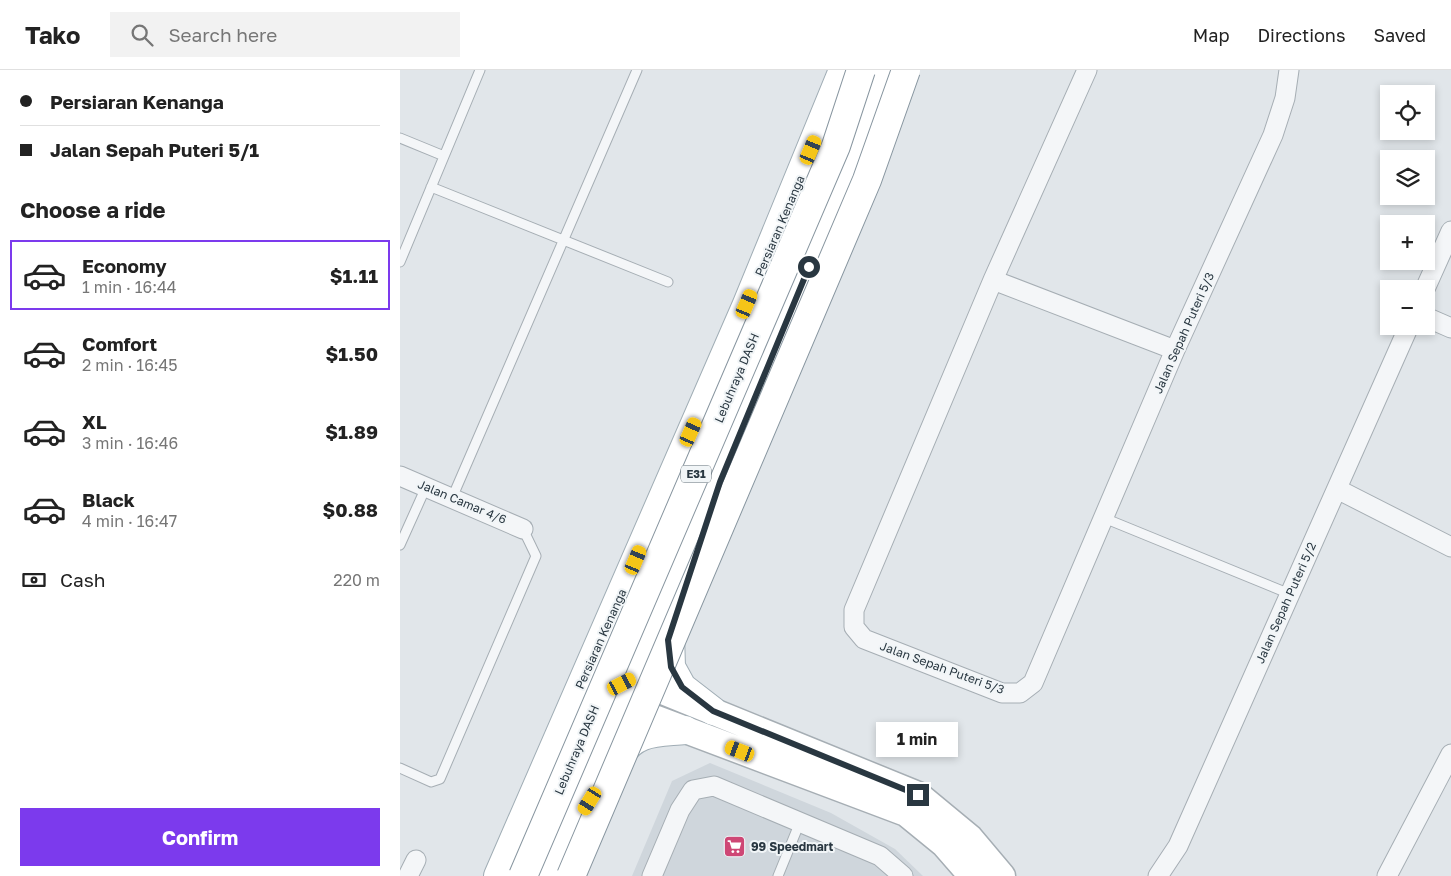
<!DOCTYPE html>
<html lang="en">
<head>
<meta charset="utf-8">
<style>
	:root { --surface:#fff; --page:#f2f2f2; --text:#222; --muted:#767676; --line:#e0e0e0; --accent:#7c3aed }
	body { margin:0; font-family:"Golos Text",sans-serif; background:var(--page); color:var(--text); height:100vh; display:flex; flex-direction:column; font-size:19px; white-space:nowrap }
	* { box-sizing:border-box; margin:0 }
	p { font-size:16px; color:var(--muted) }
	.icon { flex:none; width:28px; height:28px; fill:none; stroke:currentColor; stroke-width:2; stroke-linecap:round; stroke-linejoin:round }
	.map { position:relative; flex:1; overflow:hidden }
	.details { display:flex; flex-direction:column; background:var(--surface); width:400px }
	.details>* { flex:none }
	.hud { display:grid; align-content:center; height:110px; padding:0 20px; background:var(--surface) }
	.fabs { position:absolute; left:980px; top:15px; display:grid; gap:10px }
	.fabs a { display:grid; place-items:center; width:55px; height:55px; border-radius:0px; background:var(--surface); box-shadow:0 2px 8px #0003; font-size:25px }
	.end { position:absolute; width:22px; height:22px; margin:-11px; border:6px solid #293741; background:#fff; box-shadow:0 0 0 2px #fff }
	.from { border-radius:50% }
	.bubble { position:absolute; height:35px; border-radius:0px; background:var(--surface); box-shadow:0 2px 8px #0003; font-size:16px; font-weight:700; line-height:35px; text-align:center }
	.car { position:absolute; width:15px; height:30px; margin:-15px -8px; border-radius:6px; box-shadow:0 0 4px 1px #0007; background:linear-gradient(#f5c518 24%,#345 0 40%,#f5c518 0 76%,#345 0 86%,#f5c518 0) }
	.hud b { display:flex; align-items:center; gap:18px; height:48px; font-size:19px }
	.hud b+b { border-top:1px solid var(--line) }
	.hud i { width:12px; height:12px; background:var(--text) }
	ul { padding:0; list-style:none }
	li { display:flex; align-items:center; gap:15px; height:70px; margin:0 10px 8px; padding:0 10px; border:2px solid transparent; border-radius:0px }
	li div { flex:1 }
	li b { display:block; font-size:19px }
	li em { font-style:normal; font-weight:700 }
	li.current { border-color:var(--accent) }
	li>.icon { width:45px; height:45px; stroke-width:1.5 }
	h2 { padding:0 20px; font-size:22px; line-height:60px }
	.pay { display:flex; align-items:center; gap:12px; height:55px; padding:0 20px; font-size:19px }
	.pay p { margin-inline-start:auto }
	.cta { display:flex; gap:10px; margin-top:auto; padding:10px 20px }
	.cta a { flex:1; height:58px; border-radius:0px; background:var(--accent); color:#fff; font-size:20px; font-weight:700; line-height:58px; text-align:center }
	header { display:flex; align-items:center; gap:30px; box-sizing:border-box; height:70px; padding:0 25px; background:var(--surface); border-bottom:1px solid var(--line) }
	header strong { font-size:24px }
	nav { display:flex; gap:28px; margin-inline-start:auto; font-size:18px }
	.search { width:350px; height:45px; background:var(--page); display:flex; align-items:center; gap:12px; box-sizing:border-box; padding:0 18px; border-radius:0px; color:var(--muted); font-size:19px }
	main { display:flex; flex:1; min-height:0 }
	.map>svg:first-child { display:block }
</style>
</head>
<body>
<header>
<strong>Tako</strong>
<div class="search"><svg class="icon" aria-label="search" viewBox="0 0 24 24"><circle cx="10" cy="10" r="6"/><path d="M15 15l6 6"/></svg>Search here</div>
<nav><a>Map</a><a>Directions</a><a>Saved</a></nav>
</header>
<main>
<section class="details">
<div class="hud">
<b><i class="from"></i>Persiaran Kenanga</b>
<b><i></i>Jalan Sepah Puteri 5/1</b>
</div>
<h2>Choose a ride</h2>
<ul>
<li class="current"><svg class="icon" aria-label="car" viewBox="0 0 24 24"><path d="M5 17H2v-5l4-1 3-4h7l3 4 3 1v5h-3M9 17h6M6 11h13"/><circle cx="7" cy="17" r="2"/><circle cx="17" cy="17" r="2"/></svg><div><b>Economy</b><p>1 min · 16:44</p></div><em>$1.11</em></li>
<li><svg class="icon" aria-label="car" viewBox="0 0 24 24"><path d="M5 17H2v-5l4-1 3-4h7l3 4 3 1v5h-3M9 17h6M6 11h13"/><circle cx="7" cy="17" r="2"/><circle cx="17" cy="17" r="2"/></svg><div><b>Comfort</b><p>2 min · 16:45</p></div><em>$1.50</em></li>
<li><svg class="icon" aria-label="car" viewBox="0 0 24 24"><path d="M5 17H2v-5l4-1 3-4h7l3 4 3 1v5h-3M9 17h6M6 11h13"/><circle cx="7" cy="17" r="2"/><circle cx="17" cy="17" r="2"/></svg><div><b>XL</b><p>3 min · 16:46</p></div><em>$1.89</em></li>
<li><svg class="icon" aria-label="car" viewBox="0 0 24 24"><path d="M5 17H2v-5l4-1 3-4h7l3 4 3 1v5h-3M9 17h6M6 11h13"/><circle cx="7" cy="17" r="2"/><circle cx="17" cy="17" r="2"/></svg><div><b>Black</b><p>4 min · 16:47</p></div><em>$0.88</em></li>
</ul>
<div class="pay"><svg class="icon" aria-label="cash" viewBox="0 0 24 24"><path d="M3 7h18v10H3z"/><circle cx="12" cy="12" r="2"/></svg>Cash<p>220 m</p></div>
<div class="cta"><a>Confirm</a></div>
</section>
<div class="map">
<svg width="1051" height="806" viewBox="0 0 1051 806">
	<rect width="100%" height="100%" fill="#e1e6ea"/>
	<path fill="#cfd6dc" d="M 310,693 L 431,743 L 495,779 L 523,806 L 232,806 L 272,711 Z"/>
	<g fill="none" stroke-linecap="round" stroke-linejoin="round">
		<defs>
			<path id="lane" d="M 0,68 L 44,86
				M 31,117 L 268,212
				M 0,192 L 80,0
				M 52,428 L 237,0
				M 704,448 L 890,524
				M 0,475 L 26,417
				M 0,698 L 31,712 L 40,709 L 136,486 L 123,459
				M 378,806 L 400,752"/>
			<path id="street" d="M 687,0 L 593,210 L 454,540 L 454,557 L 464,569 L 602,623 L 620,623 L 633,613 L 775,280 L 873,65 L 885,28 L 889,0
				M 593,210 L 775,280
				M 1025,219 L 1051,161
				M 1026,247 L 1051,258
				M 0,406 L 123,459
				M 937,419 L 1051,477
				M 8,806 L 16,790
				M 252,806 L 280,740 L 293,720 L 314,716 L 480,786 L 503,806
				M 758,806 L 778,776 L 1009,256
				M 987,806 L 1051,684"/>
			<path id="secondary" d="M 233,609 L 518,725 L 570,768 L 602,806
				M 222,636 L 506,743 L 544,774 L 572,806"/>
			<path id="primary" d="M 270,565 L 271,597 L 282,617 L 313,641
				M 219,687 C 235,660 257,663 285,660
				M 98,806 L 347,234 L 443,0
				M 149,806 L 320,412 L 461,72 L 485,0"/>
		</defs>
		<use href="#lane" stroke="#a6aeb4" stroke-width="11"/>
		<use href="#street" stroke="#a6aeb4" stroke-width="21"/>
		<use href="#secondary" stroke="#a6aeb4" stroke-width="29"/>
		<use href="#primary" stroke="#a0adb5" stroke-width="30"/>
		<use href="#lane" stroke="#f4f6f8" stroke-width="9"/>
		<use href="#street" stroke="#f4f6f8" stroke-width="19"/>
		<use href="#secondary" stroke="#fff" stroke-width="26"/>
		<use href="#primary" stroke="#fff" stroke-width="28"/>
		<defs>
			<path id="highway-bridge" d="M 123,806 L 436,76 L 461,0
				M 171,806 L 467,110 L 506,0"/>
		</defs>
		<use href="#highway-bridge" stroke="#8896a0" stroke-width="30" stroke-linecap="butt"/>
		<use href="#highway-bridge" stroke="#fff" stroke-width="28"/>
	</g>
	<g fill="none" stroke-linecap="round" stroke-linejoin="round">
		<path stroke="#293741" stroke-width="6" d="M 409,197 L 320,412 L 268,570 L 271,597 L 282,617 L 313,641 L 518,725"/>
	</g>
	<defs>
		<symbol id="supermarket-square" viewBox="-11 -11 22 22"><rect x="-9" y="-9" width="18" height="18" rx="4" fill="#ce4775" stroke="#f1f5f7"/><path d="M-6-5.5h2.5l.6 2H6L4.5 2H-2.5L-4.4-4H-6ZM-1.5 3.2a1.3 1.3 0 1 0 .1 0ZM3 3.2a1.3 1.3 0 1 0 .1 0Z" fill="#fff"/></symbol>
	</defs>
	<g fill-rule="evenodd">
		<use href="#supermarket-square" x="322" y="764" width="25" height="25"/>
	</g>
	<g text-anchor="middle" stroke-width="4" stroke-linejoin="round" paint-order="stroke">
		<rect fill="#f1f5f7" stroke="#657078" stroke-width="1" x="281" y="395.5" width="30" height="17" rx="4"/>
		<g font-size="11" font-weight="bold" fill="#293741">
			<text x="296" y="408">E31</text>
		</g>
		<g font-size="12" fill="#293741" stroke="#f1f5f7">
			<text transform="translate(380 156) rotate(-67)" y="4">Persiaran Kenanga</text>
			<text transform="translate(784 263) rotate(-66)" y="4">Jalan Sepah Puteri 5/3</text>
			<text transform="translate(337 308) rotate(-67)" y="4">Lebuhraya DASH</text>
			<text transform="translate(62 432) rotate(23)" y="4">Jalan Camar 4/6</text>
			<text transform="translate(886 533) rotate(-66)" y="4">Jalan Sepah Puteri 5/2</text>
			<text transform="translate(201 569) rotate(-66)" y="4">Persiaran Kenanga</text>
			<text transform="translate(542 598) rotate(20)" y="4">Jalan Sepah Puteri 5/3</text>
			<text transform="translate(177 680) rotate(-67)" y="4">Lebuhraya DASH</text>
		</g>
		<g font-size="12" font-weight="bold" fill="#293741" stroke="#f1f5f7" text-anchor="start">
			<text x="351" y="781">99 Speedmart</text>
		</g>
	</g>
</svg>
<div class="fabs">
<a><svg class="icon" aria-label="locate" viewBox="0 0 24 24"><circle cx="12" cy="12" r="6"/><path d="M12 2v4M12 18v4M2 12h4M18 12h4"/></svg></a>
<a><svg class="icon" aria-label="layers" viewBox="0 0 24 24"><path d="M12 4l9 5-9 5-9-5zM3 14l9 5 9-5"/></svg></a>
<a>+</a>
<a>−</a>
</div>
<i class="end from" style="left:409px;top:197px"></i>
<i class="end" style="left:518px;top:725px"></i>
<div class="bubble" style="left:476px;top:652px;width:82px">1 min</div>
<i class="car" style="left:411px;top:80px;rotate:23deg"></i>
<i class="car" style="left:347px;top:234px;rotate:23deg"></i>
<i class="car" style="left:291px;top:362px;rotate:24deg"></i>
<i class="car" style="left:236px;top:490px;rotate:23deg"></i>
<i class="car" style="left:222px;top:614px;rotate:63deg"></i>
<i class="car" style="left:340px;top:681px;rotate:291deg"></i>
<i class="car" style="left:190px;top:731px;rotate:212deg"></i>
</div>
</main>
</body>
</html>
